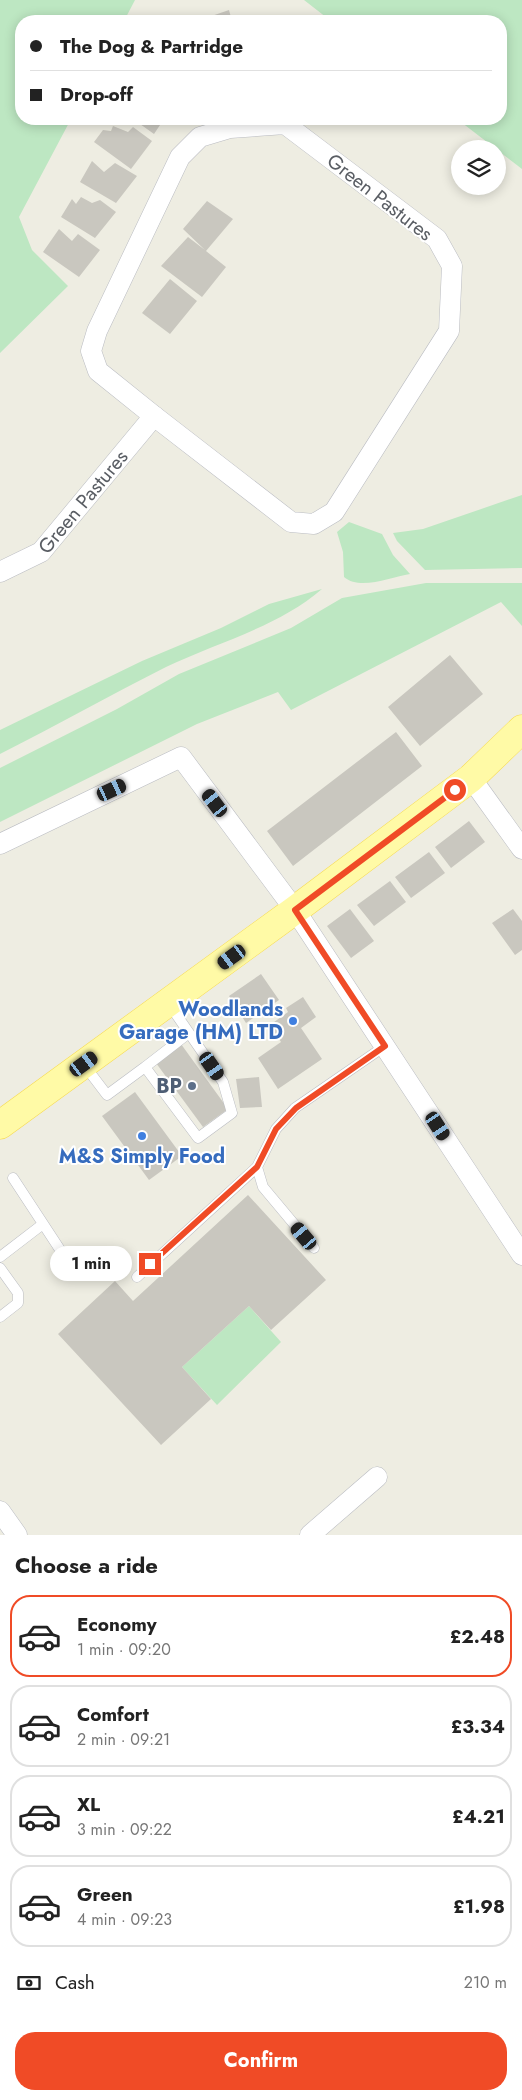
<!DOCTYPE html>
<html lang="en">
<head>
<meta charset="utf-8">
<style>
	:root { --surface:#fff; --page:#f2f2f2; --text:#222; --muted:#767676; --line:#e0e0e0; --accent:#f04b26 }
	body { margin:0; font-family:Jost,sans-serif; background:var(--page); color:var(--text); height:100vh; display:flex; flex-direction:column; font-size:19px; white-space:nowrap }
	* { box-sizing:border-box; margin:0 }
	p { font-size:16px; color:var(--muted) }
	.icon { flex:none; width:28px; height:28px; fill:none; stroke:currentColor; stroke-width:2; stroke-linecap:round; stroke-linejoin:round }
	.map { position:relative; height:1535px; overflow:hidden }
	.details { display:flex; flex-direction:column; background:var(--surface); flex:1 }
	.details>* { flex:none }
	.banner { position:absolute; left:15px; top:15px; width:492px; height:110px; border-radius:20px; box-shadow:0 2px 12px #0003; display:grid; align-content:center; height:110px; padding:0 15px; background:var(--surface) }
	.controls { position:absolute; left:451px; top:140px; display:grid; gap:10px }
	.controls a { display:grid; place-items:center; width:55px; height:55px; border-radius:50%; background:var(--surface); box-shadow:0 2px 12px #0003; font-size:25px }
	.end { position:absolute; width:22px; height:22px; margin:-11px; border:6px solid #f04b26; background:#fff; box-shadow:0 0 0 2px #fff }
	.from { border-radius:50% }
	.bubble { position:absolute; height:35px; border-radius:18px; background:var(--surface); box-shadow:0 2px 12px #0003; font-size:16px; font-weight:700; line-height:35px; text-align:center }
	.car { position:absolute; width:15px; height:30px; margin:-15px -8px; border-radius:6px; box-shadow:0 0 4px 1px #0007; background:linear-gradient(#222 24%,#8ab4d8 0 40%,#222 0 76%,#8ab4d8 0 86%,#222 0) }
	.banner b { display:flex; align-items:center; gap:18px; height:48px; font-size:19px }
	.banner b+b { border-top:1px solid var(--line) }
	.banner i { width:12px; height:12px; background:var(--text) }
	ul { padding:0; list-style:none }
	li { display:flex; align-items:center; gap:15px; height:82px; margin:0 10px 8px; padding:0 5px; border:2px solid var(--line); border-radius:20px }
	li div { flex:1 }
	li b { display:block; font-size:19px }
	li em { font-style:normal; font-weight:700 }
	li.on { border-color:var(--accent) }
	li>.icon { width:45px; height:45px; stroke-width:1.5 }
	h2 { padding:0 15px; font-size:22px; line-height:60px }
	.pay { display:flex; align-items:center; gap:12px; height:55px; padding:0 15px; font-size:19px }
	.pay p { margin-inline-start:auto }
	.action { display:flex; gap:10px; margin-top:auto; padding:10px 15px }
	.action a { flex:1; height:58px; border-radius:20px; background:var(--accent); color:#fff; font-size:20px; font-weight:700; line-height:58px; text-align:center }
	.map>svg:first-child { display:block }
</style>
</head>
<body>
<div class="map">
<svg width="522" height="1535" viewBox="0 0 522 1535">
	<rect width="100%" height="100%" fill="#eeede2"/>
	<path fill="#bde7c2" d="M 0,0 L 135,0 L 124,21 L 21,21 L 21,119 L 71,119 L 19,217 L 32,250 L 68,286 L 0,353 Z
		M 304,0 L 522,0 L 522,169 L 457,119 L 501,119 L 501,21 L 331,21 Z
		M 522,495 L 522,568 L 425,570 L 397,541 L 393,533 L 423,529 Z
		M 349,522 L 382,534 L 393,555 L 410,574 C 391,577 360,591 344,577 L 343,552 L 337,532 Z
		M 426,583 L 522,583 L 522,626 L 501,602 L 291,710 L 278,692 L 197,724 L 0,822 L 0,768 L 117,709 L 179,674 L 291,628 L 342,598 Z
		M 322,589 C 278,627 218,642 166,667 C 110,695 56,726 0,754 L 0,730 L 142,661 L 221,628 L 269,604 Z
		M 249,1306 L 281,1342 L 217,1405 L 182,1367 Z"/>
	<path fill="#c9c7bf" d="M 229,10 L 232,21 L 197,21 Z
		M 133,119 L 164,119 L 154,134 Z
		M 113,126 L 128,132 L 133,127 L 152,141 L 131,169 L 94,142 L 103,130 L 111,131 Z
		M 92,161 L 104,172 L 115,163 L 137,176 L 116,203 L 80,182 Z
		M 81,197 L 92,203 L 100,200 L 116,212 L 95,238 L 61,217 L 72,199 L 76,204 Z
		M 207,201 L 233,219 L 206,251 L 226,267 L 202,297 L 161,266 L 188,237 L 205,250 L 183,229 Z
		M 59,229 L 72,241 L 78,234 L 100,250 L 79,277 L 43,252 Z
		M 170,279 L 197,301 L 170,334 L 142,313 Z
		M 450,655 L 483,694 L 420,746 L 388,707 Z
		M 396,732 L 422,766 L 293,866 L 267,831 Z
		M 469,821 L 485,842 L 451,868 L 435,847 Z
		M 429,852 L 445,873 L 411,898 L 395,877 Z
		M 390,881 L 406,902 L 374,926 L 357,905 Z
		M 350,909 L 374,941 L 351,958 L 327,926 Z
		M 513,909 L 522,921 L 522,950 L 515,955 L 492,923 Z
		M 261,974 L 279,1000 L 246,1023 L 229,996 Z
		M 303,997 L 316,1017 L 301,1028 L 322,1059 L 278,1089 L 258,1058 L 281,1042 L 270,1025 L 288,1012 L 286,1008 Z
		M 181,1044 L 228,1109 L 203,1127 L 156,1063 Z
		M 259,1077 L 262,1107 L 240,1108 L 236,1079 Z
		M 135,1092 L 182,1156 L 149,1180 L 102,1116 Z
		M 248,1195 L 326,1280 L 271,1330 L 249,1306 L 182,1367 L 211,1399 L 161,1445 L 58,1334 L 115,1281 L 133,1301 Z"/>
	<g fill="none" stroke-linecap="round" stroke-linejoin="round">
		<defs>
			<path id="lane" d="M 85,1066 L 107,1095 L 145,1067 L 198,1138 L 232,1113 L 223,1082 L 169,1004
				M 145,1067 L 189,1033
				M 257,1167 L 263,1187 L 314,1248
				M 13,1178 L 74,1271
				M 0,1257 L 43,1224
				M 0,1268 L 18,1293 L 18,1303 L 0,1317
				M 137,1277 L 257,1167 L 276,1129 L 295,1108 L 385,1046"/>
			<g id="street">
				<path d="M 285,124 L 437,239 L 452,266 L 449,331 L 334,512 L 314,524 L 291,522 L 154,416 L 98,371 L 91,351 L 97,331 L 180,157 L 200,137 L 230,128 Z"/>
				<path id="s1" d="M 0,572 L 41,552 L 154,416"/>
				<path d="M 471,778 L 522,849"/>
				<path d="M 0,844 L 181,757 L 295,910 L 522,1255"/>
				<path d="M 0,1511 L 17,1535"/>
				<path d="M 310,1535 L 377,1477"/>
			</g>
			<path id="primary" d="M 0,1125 L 295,910 L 471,778 L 522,729"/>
		</defs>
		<use href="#lane" stroke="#babcc2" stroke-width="11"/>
		<use href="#street" stroke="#babcc2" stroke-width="21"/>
		<use href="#primary" stroke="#f7da52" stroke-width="29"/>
		<use href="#lane" stroke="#fff" stroke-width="10"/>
		<use href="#street" stroke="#fff" stroke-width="20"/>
		<use href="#primary" stroke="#fffaa6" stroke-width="28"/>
	</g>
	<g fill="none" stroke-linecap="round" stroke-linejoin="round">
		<path stroke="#f04b26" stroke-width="6" d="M 150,1264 L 257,1167 L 276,1129 L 296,1108 L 385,1046 L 295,910 L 455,790"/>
	</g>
	<g fill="#3f7fe0" stroke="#fff" stroke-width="2">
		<circle cx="293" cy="1021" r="5"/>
		<circle cx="142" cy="1136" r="5"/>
	</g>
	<circle fill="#5c6f8a" stroke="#fff" stroke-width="2" cx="192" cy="1086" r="5"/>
	<g text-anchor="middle" stroke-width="4" stroke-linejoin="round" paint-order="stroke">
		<g font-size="20" fill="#5a5e64" stroke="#fff">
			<text transform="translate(380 197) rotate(38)" y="7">Green Pastures</text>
			<text dy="7" stroke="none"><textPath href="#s1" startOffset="111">Green Pastures</textPath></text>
		</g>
		<g font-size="20" font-weight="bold" fill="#366cbe" stroke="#fff" text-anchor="end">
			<text x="283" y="1016">Woodlands<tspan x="283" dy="23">Garage (HM) LTD</tspan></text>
			<text x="142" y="1163" text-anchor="middle">M&amp;S Simply Food</text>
		</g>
		<g font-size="20" font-weight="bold" fill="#4e5e75" stroke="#fff" text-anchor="end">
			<text x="182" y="1093">BP</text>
		</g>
	</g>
</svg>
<div class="controls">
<a><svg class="icon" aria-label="layers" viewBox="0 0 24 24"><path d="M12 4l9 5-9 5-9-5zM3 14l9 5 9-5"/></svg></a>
</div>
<i class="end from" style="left:455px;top:790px"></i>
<i class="end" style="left:150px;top:1264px"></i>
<div class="bubble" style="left:50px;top:1246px;width:82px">1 min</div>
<i class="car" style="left:112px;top:790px;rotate:65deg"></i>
<i class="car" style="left:215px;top:803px;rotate:323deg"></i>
<i class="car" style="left:232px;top:957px;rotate:234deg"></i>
<i class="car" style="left:84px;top:1064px;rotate:54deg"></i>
<i class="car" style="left:212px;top:1066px;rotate:145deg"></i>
<i class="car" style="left:438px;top:1126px;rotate:147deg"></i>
<i class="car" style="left:304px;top:1236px;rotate:320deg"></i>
<div class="banner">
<b><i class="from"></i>The Dog &amp; Partridge</b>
<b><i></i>Drop-off</b>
</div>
</div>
<section class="details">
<h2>Choose a ride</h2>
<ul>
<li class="on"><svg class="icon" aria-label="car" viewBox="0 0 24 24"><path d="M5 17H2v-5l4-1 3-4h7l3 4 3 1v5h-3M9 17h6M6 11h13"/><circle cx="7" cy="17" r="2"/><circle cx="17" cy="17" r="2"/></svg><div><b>Economy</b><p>1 min · 09:20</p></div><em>£2.48</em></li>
<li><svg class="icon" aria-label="car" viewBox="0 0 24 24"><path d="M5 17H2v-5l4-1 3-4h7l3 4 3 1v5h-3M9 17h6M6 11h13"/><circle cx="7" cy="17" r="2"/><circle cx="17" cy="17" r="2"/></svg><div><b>Comfort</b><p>2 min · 09:21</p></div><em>£3.34</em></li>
<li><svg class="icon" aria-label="car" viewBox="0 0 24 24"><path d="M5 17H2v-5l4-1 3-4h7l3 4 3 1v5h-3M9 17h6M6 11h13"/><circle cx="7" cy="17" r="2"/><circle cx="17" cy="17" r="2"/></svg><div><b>XL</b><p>3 min · 09:22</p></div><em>£4.21</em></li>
<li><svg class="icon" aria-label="car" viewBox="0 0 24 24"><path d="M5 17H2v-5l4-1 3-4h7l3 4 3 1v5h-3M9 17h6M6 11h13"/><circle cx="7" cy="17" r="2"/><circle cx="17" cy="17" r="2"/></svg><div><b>Green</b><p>4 min · 09:23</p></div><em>£1.98</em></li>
</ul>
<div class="pay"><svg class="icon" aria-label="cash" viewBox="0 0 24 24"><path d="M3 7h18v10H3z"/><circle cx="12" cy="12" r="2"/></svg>Cash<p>210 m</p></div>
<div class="action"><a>Confirm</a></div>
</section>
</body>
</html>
